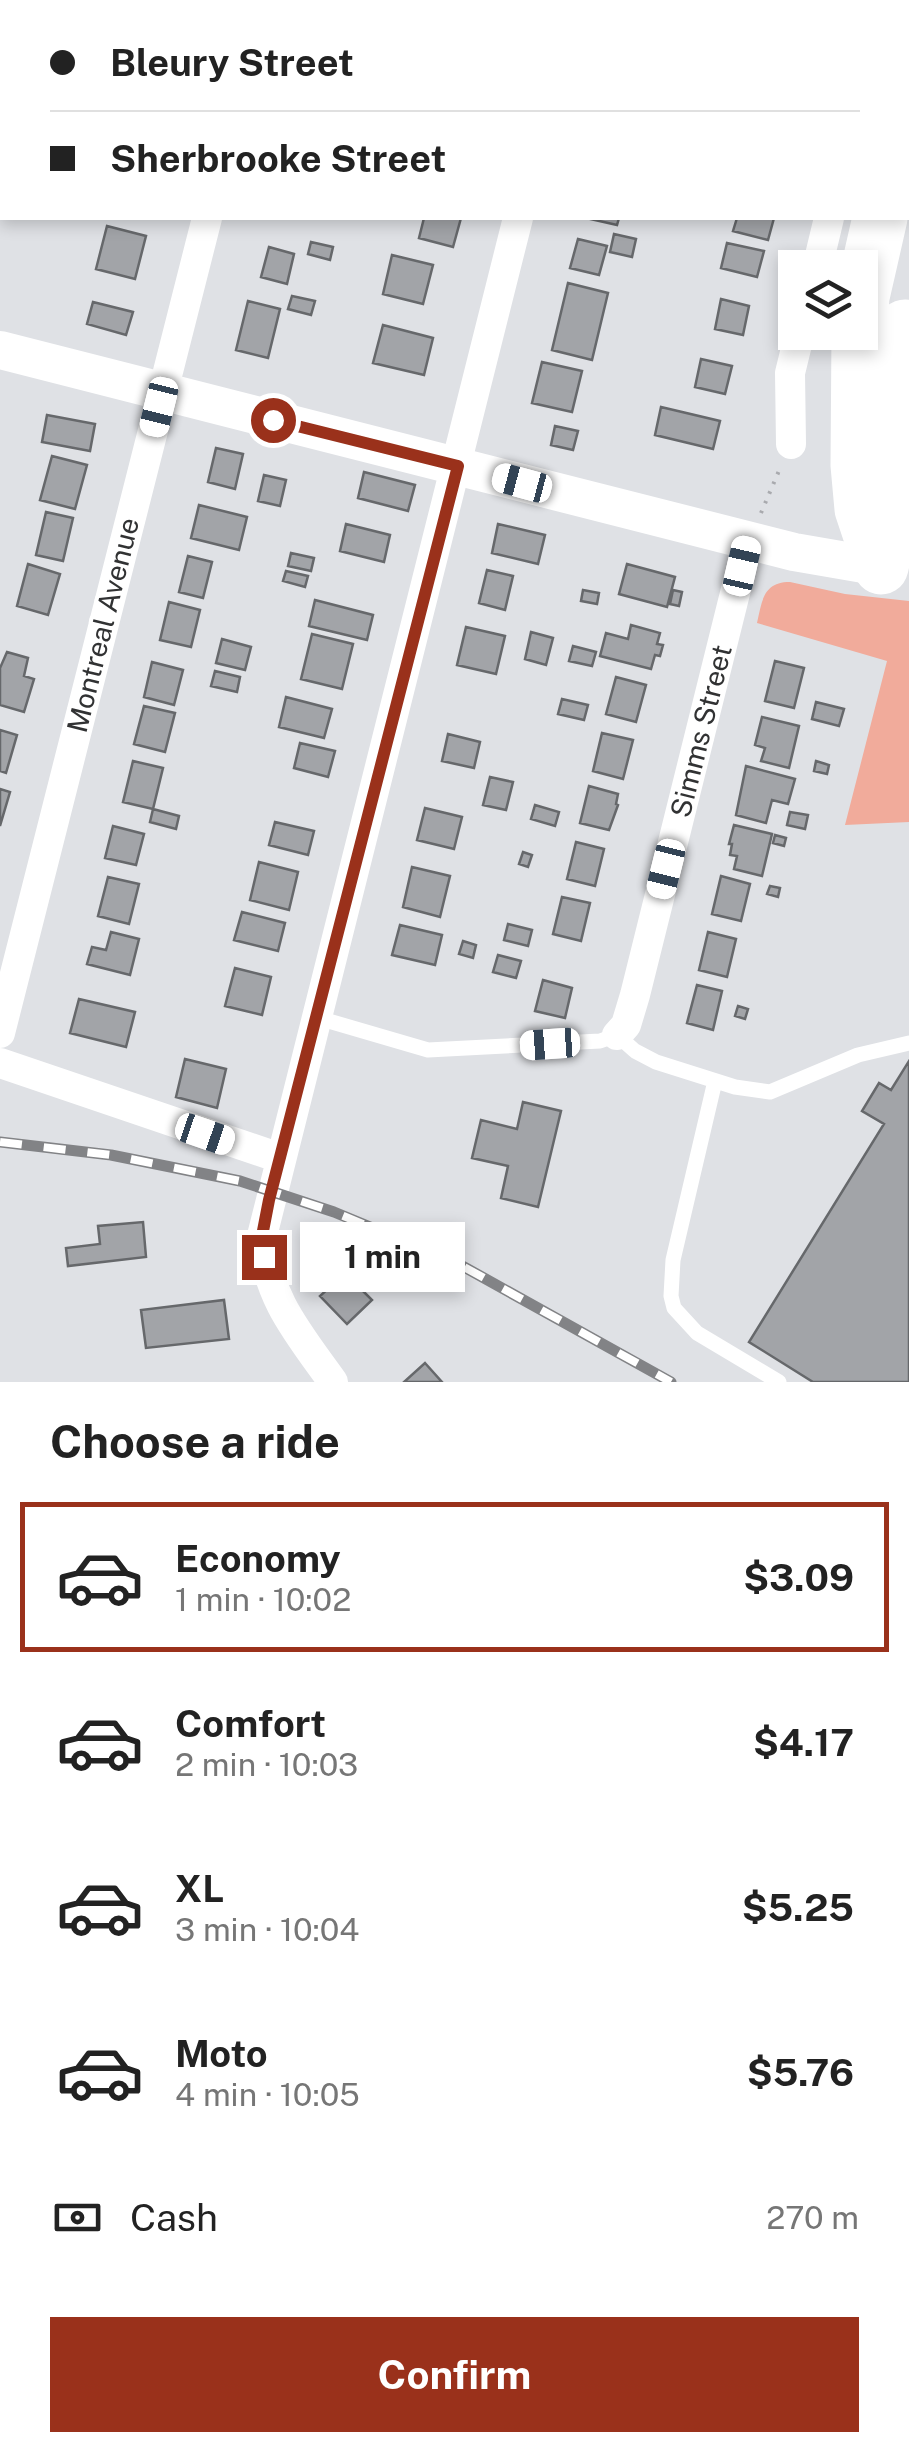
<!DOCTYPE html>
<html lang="en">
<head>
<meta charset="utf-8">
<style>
	:root { --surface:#fff; --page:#f6f6f6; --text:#222; --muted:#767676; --line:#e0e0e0; --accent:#9a311b }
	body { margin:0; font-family:"Public Sans",sans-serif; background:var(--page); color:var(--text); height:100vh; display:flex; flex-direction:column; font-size:38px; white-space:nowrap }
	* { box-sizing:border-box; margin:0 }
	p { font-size:32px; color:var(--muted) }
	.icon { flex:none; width:55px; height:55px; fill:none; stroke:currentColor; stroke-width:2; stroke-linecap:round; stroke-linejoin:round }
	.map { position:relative; height:1382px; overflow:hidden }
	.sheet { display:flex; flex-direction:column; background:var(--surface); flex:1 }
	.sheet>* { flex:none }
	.top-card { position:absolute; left:0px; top:0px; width:910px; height:220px; box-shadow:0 5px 15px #0003; display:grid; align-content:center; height:220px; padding:0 50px; background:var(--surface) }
	.controls { position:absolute; left:778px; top:250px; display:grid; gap:20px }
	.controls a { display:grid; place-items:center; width:100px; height:100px; border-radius:0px; background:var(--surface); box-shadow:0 5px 15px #0003; font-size:50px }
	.end { position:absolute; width:45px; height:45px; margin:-22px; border:12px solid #9a311b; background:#fff; box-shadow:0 0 0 5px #fff }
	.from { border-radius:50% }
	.bubble { position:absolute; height:70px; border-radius:0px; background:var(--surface); box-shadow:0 5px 15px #0003; font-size:32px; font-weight:700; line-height:70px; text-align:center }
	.car { position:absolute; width:30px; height:60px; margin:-30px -15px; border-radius:12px; box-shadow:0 0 8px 2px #0007; background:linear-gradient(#fff 24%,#345 0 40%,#fff 0 76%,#345 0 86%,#fff 0) }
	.top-card b { display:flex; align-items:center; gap:35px; height:95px; font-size:38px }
	.top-card b+b { border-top:2px solid var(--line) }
	.top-card i { width:25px; height:25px; background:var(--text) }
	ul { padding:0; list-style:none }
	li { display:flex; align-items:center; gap:30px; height:150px; margin:0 20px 15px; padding:0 30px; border:5px solid transparent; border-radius:0px }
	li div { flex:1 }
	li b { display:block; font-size:38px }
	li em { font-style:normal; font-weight:700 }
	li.on { border-color:var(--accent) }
	li>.icon { width:90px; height:90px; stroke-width:1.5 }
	h2 { padding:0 50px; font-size:45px; line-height:120px }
	.pay { display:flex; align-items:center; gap:25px; height:110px; padding:0 50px; font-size:38px }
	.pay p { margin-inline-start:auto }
	.cta { display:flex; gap:20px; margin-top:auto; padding:20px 50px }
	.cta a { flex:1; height:115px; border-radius:0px; background:var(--accent); color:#fff; font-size:40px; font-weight:700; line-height:115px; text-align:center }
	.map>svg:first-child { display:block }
</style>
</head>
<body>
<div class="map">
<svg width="909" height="1382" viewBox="0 0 909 1382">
	<rect width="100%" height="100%" fill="#dfe1e5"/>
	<path fill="#f1ab9b" d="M 790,582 L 845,594 L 909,601 L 909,822 L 845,825 L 887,661 L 757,623 C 762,601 763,582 790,582 Z"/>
	<path fill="#a2a4a8" stroke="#66686b" stroke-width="2.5" d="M 738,0 L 785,0 L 795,2 L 738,2 Z
		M 0,114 L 2,115 L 2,159 L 0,158 Z
		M 424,218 L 461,218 L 453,247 L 419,238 Z
		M 586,218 L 619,218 L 617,225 Z
		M 737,218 L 774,218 L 768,240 L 733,231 Z
		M 107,226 L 146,236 L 135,279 L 96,269 Z
		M 614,234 L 636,239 L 632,257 L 610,252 Z
		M 578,239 L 607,246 L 599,275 L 570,268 Z
		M 311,242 L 333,247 L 330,260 L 308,254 Z
		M 727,243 L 764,251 L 757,277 L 721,268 Z
		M 269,247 L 294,254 L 287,284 L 261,277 Z
		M 392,255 L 433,265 L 423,304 L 383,294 Z
		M 568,283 L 608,293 L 592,360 L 552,350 Z
		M 292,296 L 315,301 L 311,315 L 288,309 Z
		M 721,299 L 749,306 L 743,335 L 715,329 Z
		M 248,301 L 280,309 L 268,358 L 236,350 Z
		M 93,302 L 133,312 L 126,335 L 87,324 Z
		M 383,325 L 433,338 L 424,375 L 373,363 Z
		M 701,359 L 732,366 L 725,394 L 695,387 Z
		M 542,362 L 582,371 L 572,412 L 532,403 Z
		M 661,407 L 720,421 L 713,449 L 655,435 Z
		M 47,415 L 95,424 L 90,451 L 42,442 Z
		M 555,426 L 578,431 L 573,450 L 551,445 Z
		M 216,448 L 243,454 L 235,489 L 208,482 Z
		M 52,456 L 87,465 L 75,509 L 40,500 Z
		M 364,472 L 415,485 L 408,511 L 358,498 Z
		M 264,475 L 286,480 L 280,506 L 258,501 Z
		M 199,505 L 247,517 L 239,550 L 191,538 Z
		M 46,512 L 73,518 L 63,561 L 36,555 Z
		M 346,524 L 390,535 L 384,562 L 340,551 Z
		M 498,524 L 545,535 L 538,564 L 492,553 Z
		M 291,553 L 314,558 L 311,571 L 288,566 Z
		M 188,556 L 212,562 L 203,598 L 179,592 Z
		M 28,564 L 60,574 L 48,615 L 17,606 Z
		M 627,564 L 675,577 L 667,607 L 619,594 Z
		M 487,570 L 513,576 L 505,610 L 479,603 Z
		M 286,571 L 308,576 L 305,587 L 283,581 Z
		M 583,590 L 599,593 L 597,604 L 581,601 Z
		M 673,590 L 682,592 L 679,606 L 670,604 Z
		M 315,600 L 373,615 L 367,640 L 309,626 Z
		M 169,602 L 200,610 L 191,647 L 160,640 Z
		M 631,625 L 660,633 L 657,644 L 663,645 L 660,656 L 655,655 L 651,669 L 600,656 L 606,633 L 628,639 Z
		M 466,627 L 505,636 L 496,674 L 457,665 Z
		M 531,632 L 553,638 L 546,665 L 525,659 Z
		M 312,634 L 353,644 L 342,689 L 301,679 Z
		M 222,639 L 251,647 L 245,670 L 216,663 Z
		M 573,646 L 596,652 L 592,666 L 569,661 Z
		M 7,652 L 28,658 L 24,676 L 34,679 L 24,712 L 0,705 L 0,668 Z
		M 775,661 L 804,668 L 794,708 L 765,701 Z
		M 152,662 L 183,670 L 174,705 L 144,697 Z
		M 215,671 L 240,677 L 237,692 L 211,686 Z
		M 616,677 L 646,685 L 636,722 L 606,714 Z
		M 286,697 L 332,709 L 324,738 L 279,727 Z
		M 562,699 L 588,705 L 584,720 L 558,714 Z
		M 816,702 L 844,709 L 839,726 L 812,719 Z
		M 144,706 L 175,713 L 165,752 L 134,744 Z
		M 762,717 L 799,726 L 789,768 L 761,761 L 765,748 L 755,745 Z
		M 0,730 L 17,735 L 6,773 L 0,771 Z
		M 602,733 L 633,740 L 623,779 L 593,771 Z
		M 448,734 L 480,742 L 474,768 L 442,761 Z
		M 300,743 L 335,751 L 328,777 L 294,768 Z
		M 133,761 L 163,768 L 153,809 L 123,802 Z
		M 816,761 L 829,765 L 827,774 L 814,771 Z
		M 746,766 L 795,779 L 788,804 L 772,800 L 766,823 L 736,815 Z
		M 490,777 L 513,782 L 506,810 L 483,805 Z
		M 589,786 L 618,794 L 616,804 L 618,805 L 609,830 L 580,823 Z
		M 0,789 L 10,792 L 0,826 Z
		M 535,805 L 559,812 L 555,826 L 531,819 Z
		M 425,808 L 462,817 L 454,849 L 417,840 Z
		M 153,809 L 179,816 L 176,829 L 150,822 Z
		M 790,812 L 808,815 L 805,829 L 787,825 Z
		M 275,822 L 314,831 L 308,855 L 269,845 Z
		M 734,825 L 772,834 L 762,876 L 734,869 L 737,856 L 730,855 L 732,844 L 729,844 Z
		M 113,826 L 144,834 L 136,865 L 105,858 Z
		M 775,835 L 786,838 L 784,846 L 773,843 Z
		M 576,842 L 604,849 L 595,886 L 567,879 Z
		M 523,852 L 532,855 L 528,867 L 519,864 Z
		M 259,862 L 298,872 L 289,910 L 250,900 Z
		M 412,867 L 450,876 L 440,917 L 403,907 Z
		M 721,876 L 750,884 L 741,921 L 712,914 Z
		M 108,877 L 139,884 L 129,924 L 98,916 Z
		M 770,886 L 780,888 L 778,897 L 767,894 Z
		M 562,897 L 590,903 L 581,941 L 553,934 Z
		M 242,912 L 285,923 L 278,951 L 234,940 Z
		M 508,924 L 532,930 L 528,946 L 504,940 Z
		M 400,925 L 442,935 L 435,965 L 392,955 Z
		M 111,932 L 139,939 L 130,975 L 87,964 L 92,947 L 106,950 Z
		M 708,932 L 736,939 L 727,977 L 699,970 Z
		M 463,941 L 476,945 L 473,958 L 459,954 Z
		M 498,955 L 521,961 L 516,978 L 493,972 Z
		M 235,968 L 271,977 L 262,1015 L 225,1006 Z
		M 543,980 L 572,988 L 565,1018 L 535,1011 Z
		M 697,985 L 722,991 L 713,1030 L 687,1023 Z
		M 79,999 L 135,1012 L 126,1047 L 70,1033 Z
		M 738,1006 L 748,1009 L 745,1019 L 735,1016 Z
		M 185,1059 L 226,1069 L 217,1108 L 176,1097 Z
		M 909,1061 L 909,1382 L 813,1382 L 749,1342 L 884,1124 L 862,1111 L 879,1083 L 891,1090 Z
		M 523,1102 L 561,1111 L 538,1207 L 501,1198 L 508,1166 L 472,1158 L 481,1120 L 517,1129 Z
		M 143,1222 L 146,1257 L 68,1266 L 66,1248 L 100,1244 L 98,1226 Z
		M 345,1273 L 372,1300 L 347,1324 L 320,1296 Z
		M 224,1300 L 229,1339 L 146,1348 L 141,1310 Z
		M 425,1363 L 442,1382 L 404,1382 Z"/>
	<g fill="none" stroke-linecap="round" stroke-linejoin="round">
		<path stroke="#a9aaae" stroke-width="4" stroke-dasharray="2.5 8" stroke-linecap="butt" d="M 761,513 L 781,466"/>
		<path stroke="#fff" stroke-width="15" d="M 315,1017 L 428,1050 L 600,1041 L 617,1035 L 635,1051 L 656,1062 L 735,1087 L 770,1092 L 858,1055 L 909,1043
			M 715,1081 L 673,1260 L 671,1296 L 674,1308 L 697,1333 L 779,1382"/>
		<path stroke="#fff" stroke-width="30" d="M 261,2 L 262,0
			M 570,2 L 570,0
			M 883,2 L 884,0
			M 817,268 L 829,218
			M 791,444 L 790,373 L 800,332
			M 0,1033 L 207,218
			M 617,1035 L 626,1025 L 635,995 L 748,541
			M 0,1063 L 280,1158
			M 333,1382 C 298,1333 267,1298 262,1236 L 518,218"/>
		<path stroke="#fff" stroke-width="38" d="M 0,350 L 794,552 L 881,567"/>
		<path stroke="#fff" stroke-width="55" d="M 908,142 L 909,138
			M 860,326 L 862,297 L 880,218
			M 859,332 L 858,465 L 862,509 L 879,560
			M 881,567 L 901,479 L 905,327"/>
		<defs>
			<path id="rail" d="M 0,1142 L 111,1155 L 240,1181 L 334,1212 L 457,1263 L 671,1382"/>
		</defs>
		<use href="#rail" stroke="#828386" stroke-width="11"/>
		<use href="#rail" stroke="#fff" stroke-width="8" stroke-dasharray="22" stroke-linecap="butt"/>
	</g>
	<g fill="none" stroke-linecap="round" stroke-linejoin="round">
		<path stroke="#9a311b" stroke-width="12" d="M 264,1257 L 262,1236 L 269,1200 L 458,466 L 273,420"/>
	</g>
	<g text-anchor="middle" stroke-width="8" stroke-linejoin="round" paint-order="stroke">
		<g font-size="28" fill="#313233" stroke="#fff">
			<text transform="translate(103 625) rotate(-76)" y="10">Montreal Avenue</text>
			<text transform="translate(701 731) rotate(-76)" y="10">Simms Street</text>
		</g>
	</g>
</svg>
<div class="controls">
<a><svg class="icon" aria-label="layers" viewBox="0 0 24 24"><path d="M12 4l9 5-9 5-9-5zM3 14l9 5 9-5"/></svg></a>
</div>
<i class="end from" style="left:273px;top:420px"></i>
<i class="end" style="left:264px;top:1257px"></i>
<div class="bubble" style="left:300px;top:1222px;width:165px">1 min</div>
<i class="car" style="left:159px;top:407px;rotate:194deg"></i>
<i class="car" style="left:522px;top:483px;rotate:285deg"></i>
<i class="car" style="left:742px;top:566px;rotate:13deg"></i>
<i class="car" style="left:666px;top:869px;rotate:194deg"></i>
<i class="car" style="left:550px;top:1044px;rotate:266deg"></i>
<i class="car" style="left:205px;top:1134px;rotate:109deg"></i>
<div class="top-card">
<b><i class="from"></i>Bleury Street</b>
<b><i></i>Sherbrooke Street</b>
</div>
</div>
<section class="sheet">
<h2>Choose a ride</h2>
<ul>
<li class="on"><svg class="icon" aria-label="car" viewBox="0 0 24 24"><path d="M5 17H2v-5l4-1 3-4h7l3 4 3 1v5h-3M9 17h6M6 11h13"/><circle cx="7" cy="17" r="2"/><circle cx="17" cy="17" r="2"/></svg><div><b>Economy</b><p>1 min · 10:02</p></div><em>$3.09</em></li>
<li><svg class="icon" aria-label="car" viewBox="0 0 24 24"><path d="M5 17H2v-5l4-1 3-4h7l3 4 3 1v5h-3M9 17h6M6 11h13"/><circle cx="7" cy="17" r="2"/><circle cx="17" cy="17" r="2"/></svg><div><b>Comfort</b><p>2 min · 10:03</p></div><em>$4.17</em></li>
<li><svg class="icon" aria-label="car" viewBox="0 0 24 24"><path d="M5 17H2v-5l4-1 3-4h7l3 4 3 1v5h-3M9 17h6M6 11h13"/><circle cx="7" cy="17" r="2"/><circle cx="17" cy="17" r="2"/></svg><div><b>XL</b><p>3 min · 10:04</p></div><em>$5.25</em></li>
<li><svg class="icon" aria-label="car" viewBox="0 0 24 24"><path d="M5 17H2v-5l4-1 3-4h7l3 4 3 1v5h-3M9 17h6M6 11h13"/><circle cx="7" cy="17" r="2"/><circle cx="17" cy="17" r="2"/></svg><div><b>Moto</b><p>4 min · 10:05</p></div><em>$5.76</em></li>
</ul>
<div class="pay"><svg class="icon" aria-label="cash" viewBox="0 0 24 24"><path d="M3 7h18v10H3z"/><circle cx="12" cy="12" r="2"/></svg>Cash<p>270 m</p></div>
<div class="cta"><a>Confirm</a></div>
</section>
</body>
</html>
